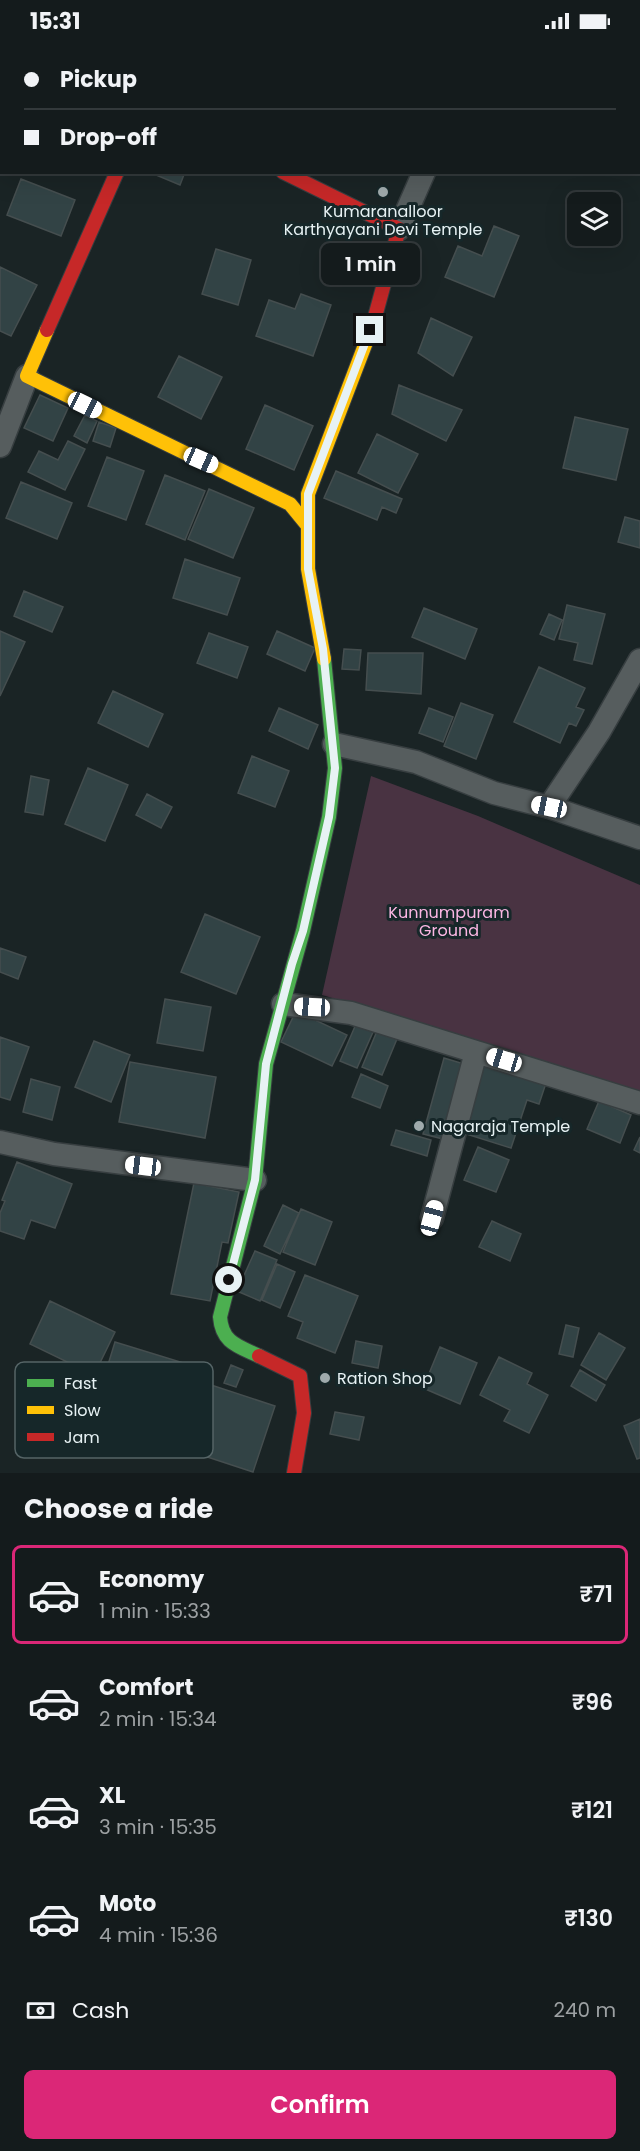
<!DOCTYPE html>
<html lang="en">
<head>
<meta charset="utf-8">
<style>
	:root { --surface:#141b1c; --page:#1d2425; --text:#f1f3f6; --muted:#9da1a3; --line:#33393b; --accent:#db2777 }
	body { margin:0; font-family:Poppins,sans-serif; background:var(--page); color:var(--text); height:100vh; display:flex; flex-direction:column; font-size:22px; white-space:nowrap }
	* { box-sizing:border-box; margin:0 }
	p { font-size:20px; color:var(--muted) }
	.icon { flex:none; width:33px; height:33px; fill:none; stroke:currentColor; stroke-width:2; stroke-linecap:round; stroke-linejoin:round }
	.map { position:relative; height:1431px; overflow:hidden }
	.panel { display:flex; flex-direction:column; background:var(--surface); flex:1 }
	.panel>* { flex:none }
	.hud { position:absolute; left:0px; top:0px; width:640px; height:132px; box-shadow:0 6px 24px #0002,0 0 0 2px var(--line); display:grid; align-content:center; height:132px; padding:0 24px; background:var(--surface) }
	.fabs { position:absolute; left:567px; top:150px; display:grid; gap:12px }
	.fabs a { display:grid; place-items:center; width:54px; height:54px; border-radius:9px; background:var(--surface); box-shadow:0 6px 24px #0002,0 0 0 2px var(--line); font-size:30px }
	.end { position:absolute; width:27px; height:27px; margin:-14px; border:8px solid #e7f2f4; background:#111; box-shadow:0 0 0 3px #111 }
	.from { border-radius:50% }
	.bubble { position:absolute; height:42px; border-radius:9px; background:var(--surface); box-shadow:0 6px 24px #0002,0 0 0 2px var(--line); font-size:20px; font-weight:600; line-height:42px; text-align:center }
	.car { position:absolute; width:18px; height:36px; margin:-18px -9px; border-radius:8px; box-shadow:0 0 4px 2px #0007; background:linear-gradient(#fff 24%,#345 0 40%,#fff 0 76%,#345 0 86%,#fff 0) }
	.hud b { display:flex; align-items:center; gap:21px; height:57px; font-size:22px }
	.hud b+b { border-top:2px solid var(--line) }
	.hud i { width:15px; height:15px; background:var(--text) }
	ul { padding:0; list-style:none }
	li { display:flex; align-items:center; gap:18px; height:99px; margin:0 12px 9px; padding:0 12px; border:3px solid transparent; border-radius:9px }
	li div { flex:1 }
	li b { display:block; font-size:22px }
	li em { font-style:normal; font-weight:600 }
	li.current { border-color:var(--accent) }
	li>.icon { width:54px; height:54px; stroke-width:1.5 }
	h2 { padding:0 24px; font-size:27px; line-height:72px }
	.pay { display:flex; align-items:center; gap:15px; height:66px; padding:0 24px; font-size:22px }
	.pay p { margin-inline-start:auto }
	.action { display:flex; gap:12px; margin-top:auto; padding:12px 24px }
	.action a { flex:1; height:69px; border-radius:9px; background:var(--accent); color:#fff; font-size:24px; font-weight:600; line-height:69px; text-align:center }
	.status { display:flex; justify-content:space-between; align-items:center; height:42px; padding:0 30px; background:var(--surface); direction:ltr }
	.status svg { height:16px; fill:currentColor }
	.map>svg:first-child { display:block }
</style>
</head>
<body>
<div class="status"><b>15:31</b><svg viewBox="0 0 49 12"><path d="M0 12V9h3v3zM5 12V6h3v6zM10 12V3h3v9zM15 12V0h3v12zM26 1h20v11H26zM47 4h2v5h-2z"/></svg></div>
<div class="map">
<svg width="640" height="1431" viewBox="0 0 640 1431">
	<rect width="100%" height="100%" fill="#1a2425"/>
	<path fill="#493342" d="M 371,734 L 478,774 L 640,843 L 640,1053 L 467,998 L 443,988 L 407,981 L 394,974 L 322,953 Z"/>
	<path fill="#324345" stroke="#454e4f" stroke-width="1.5" d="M 272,0 L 400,0 L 399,2 Z
		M 531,0 L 563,0 L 562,2 Z
		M 579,0 L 640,0 L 640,32 L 639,2 Z
		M 149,130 L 185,130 L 180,143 Z
		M 21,137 L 75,158 L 61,194 L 7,173 Z
		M 494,184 L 519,194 L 494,255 L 445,235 L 458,204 L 482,214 Z
		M 216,207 L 251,218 L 238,263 L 202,252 Z
		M 0,225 L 37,243 L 11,294 L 0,289 Z
		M 301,252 L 331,263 L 313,314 L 256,294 L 269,258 L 295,267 Z
		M 431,276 L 472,295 L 453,334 L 418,311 Z
		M 179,314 L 222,335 L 201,377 L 158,355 Z
		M 399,343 L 462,368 L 446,399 L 392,372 Z
		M 40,353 L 68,366 L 53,399 L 24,386 Z
		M 265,363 L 313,384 L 294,428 L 246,407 Z
		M 85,373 L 97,379 L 87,401 L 74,394 Z
		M 575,375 L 628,387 L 616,438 L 563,426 Z
		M 99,380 L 116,386 L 110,405 L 93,399 Z
		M 377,392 L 418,412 L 398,451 L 358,431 Z
		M 68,399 L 85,407 L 65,448 L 28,430 L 39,409 L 58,418 Z
		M 107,415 L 144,429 L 126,478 L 88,464 Z
		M 336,429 L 402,457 L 396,471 L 382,465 L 377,478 L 324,456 Z
		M 165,433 L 205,449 L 185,498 L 146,482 Z
		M 21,440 L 72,461 L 57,497 L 6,476 Z
		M 209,447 L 254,466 L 233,516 L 188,497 Z
		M 625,475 L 640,479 L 640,506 L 618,500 Z
		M 185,517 L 240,536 L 227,573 L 173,556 Z
		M 24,549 L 63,565 L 52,590 L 14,574 Z
		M 567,563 L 605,572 L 592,622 L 574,618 L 578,601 L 559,597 Z
		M 424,566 L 477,587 L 465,617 L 412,595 Z
		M 549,572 L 562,578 L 554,598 L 540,592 Z
		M 0,589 L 25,600 L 0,654 Z
		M 277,589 L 315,606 L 305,629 L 267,612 Z
		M 209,591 L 248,605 L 237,636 L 197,621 Z
		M 344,607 L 361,608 L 359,628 L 342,627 Z
		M 368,611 L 423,611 L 421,652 L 366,648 Z
		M 539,625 L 585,646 L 576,665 L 584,668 L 576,684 L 569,681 L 560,701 L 514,680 Z
		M 113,649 L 163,672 L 148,705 L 98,681 Z
		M 461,661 L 493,673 L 476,717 L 444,704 Z
		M 279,666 L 318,683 L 308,707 L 269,689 Z
		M 429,666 L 453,675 L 443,700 L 419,691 Z
		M 252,714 L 289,729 L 275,765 L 238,751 Z
		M 88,726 L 128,743 L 105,799 L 65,782 Z
		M 31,734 L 49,738 L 43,773 L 25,770 Z
		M 147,752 L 172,765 L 161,786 L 136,773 Z
		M 205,872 L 260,895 L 236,952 L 181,930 Z
		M 0,906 L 26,915 L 18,937 L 0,930 Z
		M 165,957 L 211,965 L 203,1009 L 157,1001 Z
		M 296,969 L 347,993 L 332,1024 L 281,1000 Z
		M 356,982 L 373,990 L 357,1026 L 340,1019 Z
		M 377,989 L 397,997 L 382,1033 L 362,1025 Z
		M 0,995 L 29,1005 L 10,1058 L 0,1055 Z
		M 94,999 L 130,1013 L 111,1060 L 75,1045 Z
		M 444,1016 L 464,1022 L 443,1097 L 423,1092 Z
		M 482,1018 L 547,1038 L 539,1062 L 527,1058 L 511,1106 L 460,1090 Z
		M 130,1020 L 216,1035 L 205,1096 L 119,1080 Z
		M 361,1032 L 388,1044 L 380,1066 L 352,1055 Z
		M 31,1037 L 60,1045 L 52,1078 L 23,1070 Z
		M 599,1059 L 631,1073 L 620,1101 L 587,1087 Z
		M 396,1088 L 431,1098 L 427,1114 L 391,1103 Z
		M 640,1095 L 640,1111 L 634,1108 Z
		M 478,1105 L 509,1118 L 496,1150 L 464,1138 Z
		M 17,1120 L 72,1142 L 55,1186 L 31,1178 L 24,1197 L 0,1189 L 0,1171 L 5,1159 L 2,1158 Z
		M 194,1141 L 239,1150 L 228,1201 L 222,1200 L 210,1259 L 171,1252 Z
		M 283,1163 L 299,1171 L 280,1212 L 264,1204 Z
		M 301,1167 L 332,1180 L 315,1223 L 283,1210 Z
		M 492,1179 L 521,1192 L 510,1219 L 479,1205 Z
		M 255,1209 L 277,1218 L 260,1259 L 237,1249 Z
		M 277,1222 L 295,1230 L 280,1266 L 262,1258 Z
		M 305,1233 L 358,1254 L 335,1311 L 297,1296 L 303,1280 L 288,1274 Z
		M 50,1259 L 115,1290 L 94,1333 L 30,1302 Z
		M 566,1283 L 579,1286 L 573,1315 L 559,1312 Z
		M 599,1291 L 625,1306 L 606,1338 L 581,1323 Z
		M 356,1299 L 382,1304 L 378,1326 L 352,1321 Z
		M 115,1300 L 190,1323 L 165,1401 L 91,1378 Z
		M 440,1305 L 477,1321 L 460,1362 L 423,1346 Z
		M 499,1315 L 532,1331 L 527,1342 L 548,1353 L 529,1391 L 504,1379 L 510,1368 L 480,1353 Z
		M 231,1323 L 243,1328 L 236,1345 L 224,1341 Z
		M 580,1328 L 605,1343 L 596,1359 L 571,1344 Z
		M 196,1338 L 275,1364 L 253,1430 L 174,1404 Z
		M 335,1370 L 364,1375 L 359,1398 L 330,1392 Z
		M 640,1377 L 640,1416 L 637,1417 L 624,1384 Z"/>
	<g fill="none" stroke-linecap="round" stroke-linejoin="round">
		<defs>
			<path id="street" d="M 106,2 L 106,0
				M 480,2 L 482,2
				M 639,58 L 640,58
				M 399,187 L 424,130
				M 0,404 L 27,334
				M 334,702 L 416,720 L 494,751 L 549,765 L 640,796
				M 549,765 L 599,690 L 640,618
				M 283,962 L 351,971 L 476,1010 L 432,1176
				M 476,1010 L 640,1061
				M 0,1100 L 54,1112 L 255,1138"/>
			<path id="fast" d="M 259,1314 C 238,1304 222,1301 220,1275 L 255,1138 L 266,1022 L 303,889 L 329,775 L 335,726 L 324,617"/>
			<path id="slow" d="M 47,288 L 27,334 L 290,462 L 308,484
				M 324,617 L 308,527 L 308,452 L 373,282"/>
			<path id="jam" d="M 283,130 L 399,187 L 373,282
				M 47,288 L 117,130
				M 259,1314 L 300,1334 L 304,1371 L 294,1431"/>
		</defs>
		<use href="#street" stroke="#373e40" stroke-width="25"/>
		<use href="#fast" stroke="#373e40" stroke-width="16"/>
		<use href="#slow" stroke="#373e40" stroke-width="16"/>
		<use href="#jam" stroke="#373e40" stroke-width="16"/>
		<use href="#street" stroke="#565d5e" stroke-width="22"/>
		<use href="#fast" stroke="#4caf50" stroke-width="14"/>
		<use href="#slow" stroke="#ffc107" stroke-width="14"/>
		<use href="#jam" stroke="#c62828" stroke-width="14"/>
	</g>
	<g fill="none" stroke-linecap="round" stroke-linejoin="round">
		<path stroke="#e7f2f4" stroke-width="8" d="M 229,1238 L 255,1138 L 266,1022 L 292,922 L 303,889 L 329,775 L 335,726 L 323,607 L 308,527 L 308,452 L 370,288"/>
	</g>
	<g fill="#9faaac" stroke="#162729" stroke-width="2">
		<circle cx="383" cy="150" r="6"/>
		<circle cx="419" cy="1084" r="6"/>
		<circle cx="325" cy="1336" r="6"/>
	</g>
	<g text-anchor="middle" stroke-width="6" stroke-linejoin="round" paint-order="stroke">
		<g font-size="16" fill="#e7f2f4" stroke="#162729" text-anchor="start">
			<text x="383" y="175" text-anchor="middle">Kumaranalloor<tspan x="383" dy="18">Karthyayani Devi Temple</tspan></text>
			<text x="431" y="1090">Nagaraja Temple</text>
			<text x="337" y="1342">Ration Shop</text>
		</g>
		<g font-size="16" fill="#fbb6e3" stroke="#162729">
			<text x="449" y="876">Kunnumpuram<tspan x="449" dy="18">Ground</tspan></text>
		</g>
	</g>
	<rect x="15" y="1320" width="198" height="96" rx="9" fill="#162729" stroke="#556466" stroke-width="1.5"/>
	<rect x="27" y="1337" width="27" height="8" fill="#4caf50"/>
	<rect x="27" y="1364" width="27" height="8" fill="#ffc107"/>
	<rect x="27" y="1391" width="27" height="8" fill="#c62828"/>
	<g font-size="16" fill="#e7f2f4">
		<text x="64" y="1347">Fast</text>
		<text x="64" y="1374">Slow</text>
		<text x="64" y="1401">Jam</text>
	</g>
</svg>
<div class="fabs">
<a><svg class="icon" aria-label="layers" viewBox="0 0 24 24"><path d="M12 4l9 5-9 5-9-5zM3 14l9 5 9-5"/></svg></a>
</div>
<i class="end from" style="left:229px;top:1238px"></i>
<i class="end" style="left:370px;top:288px"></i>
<div class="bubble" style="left:321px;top:201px;width:99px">1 min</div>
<i class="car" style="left:85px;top:363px;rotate:116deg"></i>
<i class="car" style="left:201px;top:418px;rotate:114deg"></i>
<i class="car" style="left:549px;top:765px;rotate:282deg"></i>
<i class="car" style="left:312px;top:965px;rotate:273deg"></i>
<i class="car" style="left:504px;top:1018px;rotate:287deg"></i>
<i class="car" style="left:143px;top:1124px;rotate:277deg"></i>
<i class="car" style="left:432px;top:1176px;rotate:15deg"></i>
<div class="hud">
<b><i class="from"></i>Pickup</b>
<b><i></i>Drop-off</b>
</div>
</div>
<section class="panel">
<h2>Choose a ride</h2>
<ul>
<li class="current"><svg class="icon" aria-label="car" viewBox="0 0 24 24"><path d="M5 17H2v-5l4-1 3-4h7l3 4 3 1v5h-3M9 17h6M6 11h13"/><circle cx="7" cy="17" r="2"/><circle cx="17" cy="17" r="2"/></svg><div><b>Economy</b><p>1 min · 15:33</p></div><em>₹71</em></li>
<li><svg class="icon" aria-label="car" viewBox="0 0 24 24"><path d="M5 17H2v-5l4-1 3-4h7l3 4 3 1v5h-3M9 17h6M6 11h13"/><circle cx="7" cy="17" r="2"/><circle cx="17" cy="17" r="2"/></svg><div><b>Comfort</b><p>2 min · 15:34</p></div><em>₹96</em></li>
<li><svg class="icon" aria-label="car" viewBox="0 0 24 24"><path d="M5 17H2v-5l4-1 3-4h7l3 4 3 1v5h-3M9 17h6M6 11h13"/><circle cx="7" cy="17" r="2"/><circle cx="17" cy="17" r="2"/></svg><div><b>XL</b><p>3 min · 15:35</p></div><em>₹121</em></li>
<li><svg class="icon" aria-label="car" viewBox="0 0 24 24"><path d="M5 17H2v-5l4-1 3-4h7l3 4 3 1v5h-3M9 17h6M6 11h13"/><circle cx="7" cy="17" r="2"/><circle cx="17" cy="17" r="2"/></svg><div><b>Moto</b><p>4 min · 15:36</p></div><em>₹130</em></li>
</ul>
<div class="pay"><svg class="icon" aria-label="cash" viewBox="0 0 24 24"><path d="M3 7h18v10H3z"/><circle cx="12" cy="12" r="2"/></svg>Cash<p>240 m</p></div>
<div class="action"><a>Confirm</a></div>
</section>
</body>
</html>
